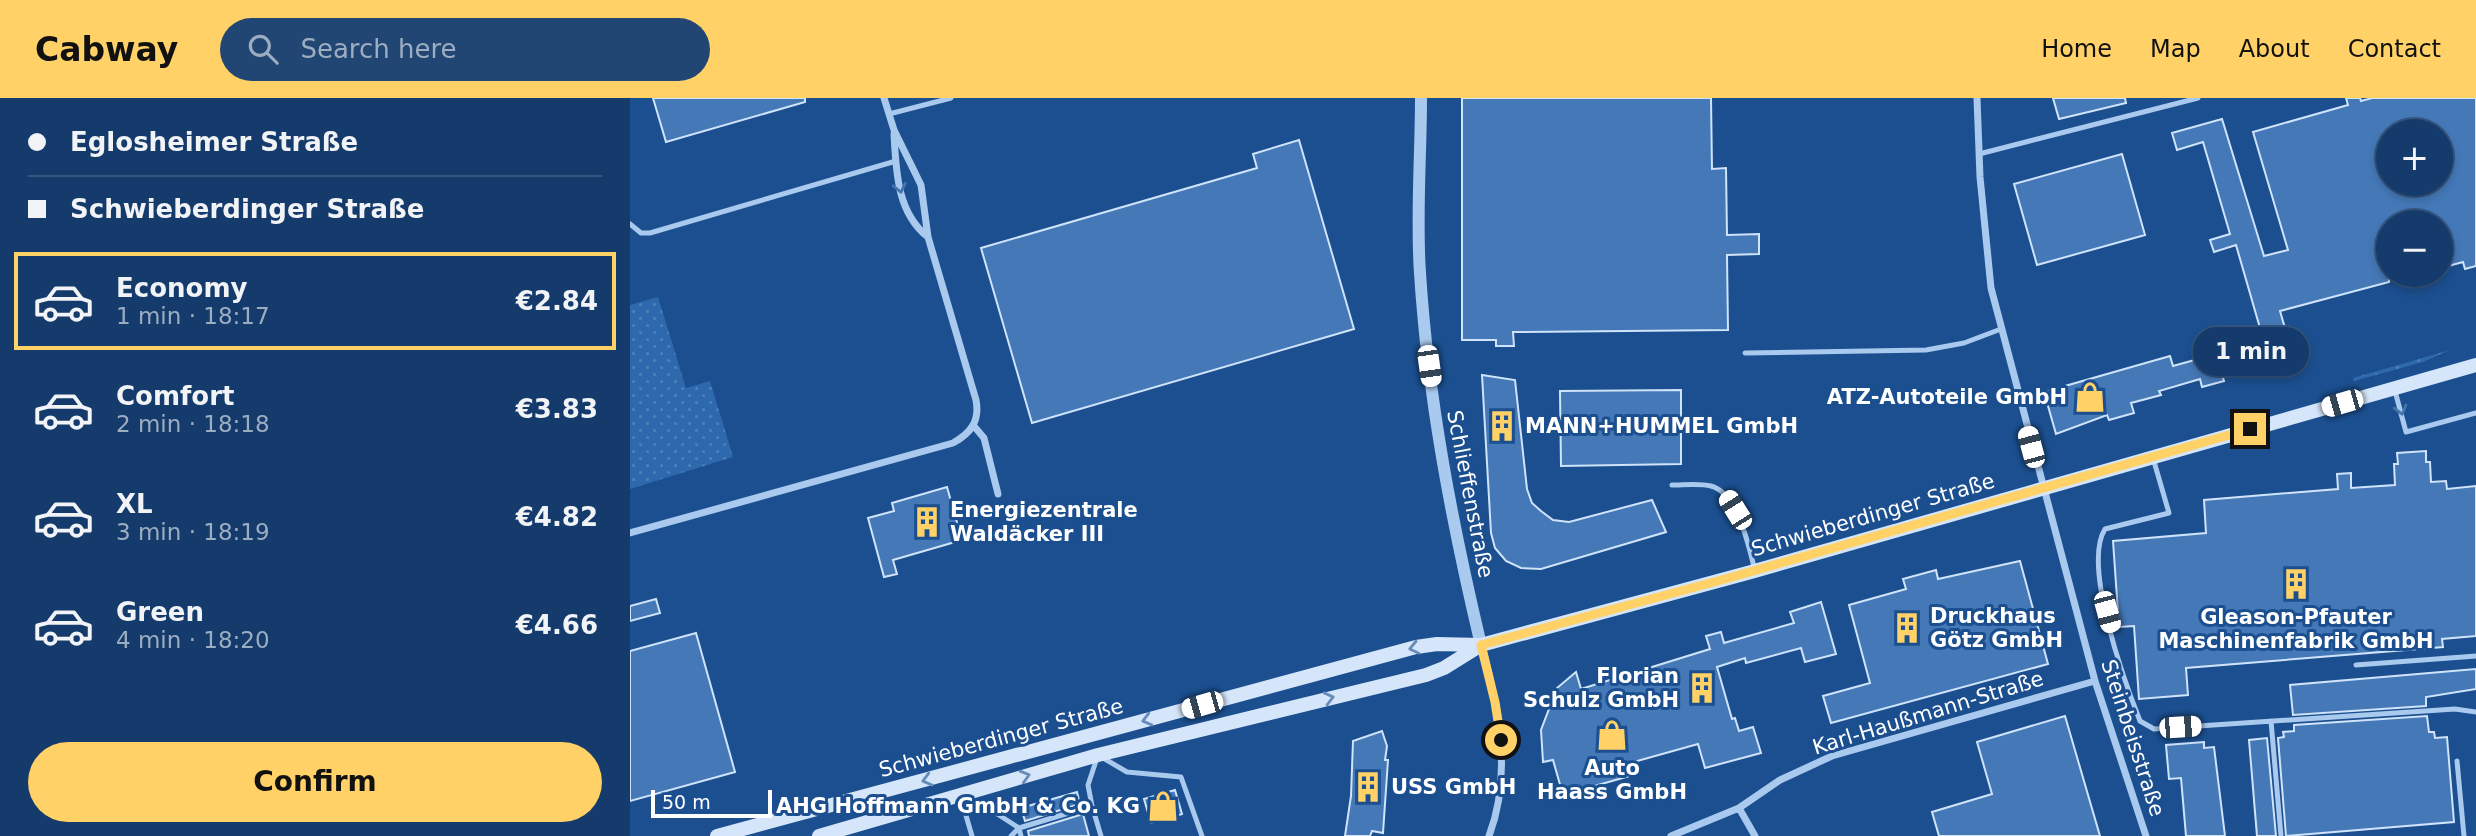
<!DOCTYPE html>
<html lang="en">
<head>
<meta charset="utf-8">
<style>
	:root { --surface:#143b6b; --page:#214673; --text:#f1f3f6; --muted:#9dadc1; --line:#33557e; --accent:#ffd166 }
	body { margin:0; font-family:"DejaVu Sans",sans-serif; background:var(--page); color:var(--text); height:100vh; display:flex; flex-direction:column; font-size:26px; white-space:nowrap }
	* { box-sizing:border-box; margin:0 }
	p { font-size:23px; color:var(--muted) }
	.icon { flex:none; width:38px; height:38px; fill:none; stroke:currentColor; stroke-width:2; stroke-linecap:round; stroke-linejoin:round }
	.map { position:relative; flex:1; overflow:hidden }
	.details { display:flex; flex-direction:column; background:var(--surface); width:630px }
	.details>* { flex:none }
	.hud { display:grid; align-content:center; height:154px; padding:0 28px; background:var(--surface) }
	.tools { position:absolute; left:1746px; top:21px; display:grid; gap:14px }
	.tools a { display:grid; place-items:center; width:77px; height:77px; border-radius:50%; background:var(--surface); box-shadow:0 4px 10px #0003,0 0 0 2px var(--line); font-size:35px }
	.scale { position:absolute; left:21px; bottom:18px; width:121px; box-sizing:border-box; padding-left:7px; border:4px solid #fff; border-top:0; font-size:19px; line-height:24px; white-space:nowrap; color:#fff; -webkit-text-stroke:5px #1b4f8f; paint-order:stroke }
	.end { position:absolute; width:32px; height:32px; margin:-16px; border:9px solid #ffd166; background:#111; box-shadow:0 0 0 4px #111 }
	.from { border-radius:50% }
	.bubble { position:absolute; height:49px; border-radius:24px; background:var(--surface); box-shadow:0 4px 10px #0003,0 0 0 2px var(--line); font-size:23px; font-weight:600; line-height:49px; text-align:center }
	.car { position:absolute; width:21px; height:42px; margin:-21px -10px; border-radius:9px; box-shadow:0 0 5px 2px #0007; background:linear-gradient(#fff 24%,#345 0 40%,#fff 0 76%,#345 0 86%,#fff 0) }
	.hud b { display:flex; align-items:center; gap:24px; height:66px; font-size:26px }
	.hud b+b { border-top:2px solid var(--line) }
	.hud i { width:18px; height:18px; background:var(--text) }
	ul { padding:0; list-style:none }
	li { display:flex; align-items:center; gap:21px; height:98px; margin:0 14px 10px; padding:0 14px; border:4px solid transparent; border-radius:0px }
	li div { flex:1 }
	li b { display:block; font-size:26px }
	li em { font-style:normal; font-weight:600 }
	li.active { border-color:var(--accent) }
	li>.icon { width:63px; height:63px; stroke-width:1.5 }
	.action { display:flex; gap:14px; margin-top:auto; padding:14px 28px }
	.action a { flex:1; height:80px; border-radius:42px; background:var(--accent); color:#111; font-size:28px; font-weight:600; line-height:80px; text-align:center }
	header { display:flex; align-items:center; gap:42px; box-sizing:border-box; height:98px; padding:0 35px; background:var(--accent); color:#111 }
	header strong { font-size:33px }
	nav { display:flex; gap:38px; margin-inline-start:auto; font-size:24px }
	.search { width:490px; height:63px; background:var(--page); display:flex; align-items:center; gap:18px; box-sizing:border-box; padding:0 24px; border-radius:38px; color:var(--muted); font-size:26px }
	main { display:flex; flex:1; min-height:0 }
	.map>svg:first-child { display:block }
</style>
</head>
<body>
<header>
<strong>Cabway</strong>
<div class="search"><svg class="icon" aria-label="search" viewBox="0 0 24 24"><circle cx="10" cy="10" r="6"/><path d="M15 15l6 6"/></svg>Search here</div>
<nav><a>Home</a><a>Map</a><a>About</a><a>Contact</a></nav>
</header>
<main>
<section class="details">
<div class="hud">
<b><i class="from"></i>Eglosheimer Straße</b>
<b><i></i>Schwieberdinger Straße</b>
</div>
<ul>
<li class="active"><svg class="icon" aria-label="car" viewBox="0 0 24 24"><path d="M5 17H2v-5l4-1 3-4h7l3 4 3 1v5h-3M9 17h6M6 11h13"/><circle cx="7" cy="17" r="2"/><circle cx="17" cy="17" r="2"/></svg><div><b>Economy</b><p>1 min · 18:17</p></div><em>€2.84</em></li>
<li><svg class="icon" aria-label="car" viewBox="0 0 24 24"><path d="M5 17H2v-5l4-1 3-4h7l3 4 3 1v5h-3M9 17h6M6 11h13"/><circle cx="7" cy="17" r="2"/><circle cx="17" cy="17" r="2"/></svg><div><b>Comfort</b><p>2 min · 18:18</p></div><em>€3.83</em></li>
<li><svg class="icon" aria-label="car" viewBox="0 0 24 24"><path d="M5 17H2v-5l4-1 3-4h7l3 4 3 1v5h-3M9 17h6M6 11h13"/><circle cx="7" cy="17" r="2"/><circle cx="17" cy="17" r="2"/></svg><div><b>XL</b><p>3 min · 18:19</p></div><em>€4.82</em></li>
<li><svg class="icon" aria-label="car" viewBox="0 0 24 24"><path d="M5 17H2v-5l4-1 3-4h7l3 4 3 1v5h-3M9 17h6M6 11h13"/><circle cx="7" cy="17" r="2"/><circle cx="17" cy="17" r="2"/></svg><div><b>Green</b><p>4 min · 18:20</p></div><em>€4.66</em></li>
</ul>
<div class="action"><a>Confirm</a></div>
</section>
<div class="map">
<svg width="1846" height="738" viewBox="0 0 1846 738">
	<defs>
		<pattern id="grass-dots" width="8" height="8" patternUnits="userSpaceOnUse" patternTransform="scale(1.75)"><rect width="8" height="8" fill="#2e69ad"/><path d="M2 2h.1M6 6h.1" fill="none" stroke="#4d80b9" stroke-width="1.8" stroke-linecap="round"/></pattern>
	</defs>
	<rect width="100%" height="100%" fill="#1b4f8f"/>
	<path fill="url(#grass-dots)" d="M 28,199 L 56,290 L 80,283 L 103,359 L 0,391 L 0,207 Z
		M 1820,252 L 1793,264 L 1724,283 L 1723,280 Z"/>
	<path fill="#4478b7" stroke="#cfe3fa" stroke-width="2" fill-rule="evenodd" d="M 23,0 L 175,0 L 175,4 L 36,44 Z
		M 832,0 L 1081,0 L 1082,71 L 1096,70 L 1097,137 L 1129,136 L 1129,156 L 1097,157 L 1098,232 L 883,234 L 884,248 L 866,248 L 866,242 L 832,242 Z
		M 1423,0 L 1495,0 L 1496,5 L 1429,21 Z
		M 1716,0 L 1730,0 L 1731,3 L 1742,0 L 1846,0 L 1846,168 L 1835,171 L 1833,164 L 1811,170 L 1811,124 L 1759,124 L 1759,184 L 1650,213 L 1664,261 L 1641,268 L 1606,147 L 1584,154 L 1580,142 L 1600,136 L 1573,44 L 1547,52 L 1542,35 L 1592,21 L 1634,158 L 1658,152 L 1623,34 L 1718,7 ZM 1759,33 L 1811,33 L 1811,86 L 1759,86 Z
		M 669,42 L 724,231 L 402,325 L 351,150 L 627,70 L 623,56 Z
		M 1492,56 L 1515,137 L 1407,167 L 1384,86 Z
		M 1608,245 L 1615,270 L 1592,276 L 1594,283 L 1572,289 L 1570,281 L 1529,293 L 1531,297 L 1501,305 L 1504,315 L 1479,322 L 1477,317 L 1426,336 L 1414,294 L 1540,258 L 1543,268 L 1586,256 L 1585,252 Z
		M 852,277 L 885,282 L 897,391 L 902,405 L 911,413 L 923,422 L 939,424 L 1022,402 L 1036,434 L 911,471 L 891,470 L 876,463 L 865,450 L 861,435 Z
		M 1051,292 L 1051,366 L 931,368 L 930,293 Z
		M 1796,353 L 1796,364 L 1800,364 L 1801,384 L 1816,383 L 1817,391 L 1846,388 L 1846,538 L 1812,541 L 1813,549 L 1556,570 L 1558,597 L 1509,601 L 1504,528 L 1489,529 L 1483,443 L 1576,435 L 1574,402 L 1708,391 L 1707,376 L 1721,375 L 1721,390 L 1765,387 L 1764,366 L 1768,366 L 1767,355 Z
		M 317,389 L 332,442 L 263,462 L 267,476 L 254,479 L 238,420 L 264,413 L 262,405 Z
		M 1390,463 L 1418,566 L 1201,625 L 1193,598 L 1240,585 L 1219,507 L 1276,491 L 1273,481 L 1306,472 L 1308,481 Z
		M 26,501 L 30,515 L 0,523 L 0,508 Z
		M 1191,504 L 1206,556 L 1175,564 L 1171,550 L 1116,565 L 1115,560 L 1087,569 L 1102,621 L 1105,620 L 1109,633 L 1123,629 L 1131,655 L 1075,670 L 1068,646 L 1000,665 L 1003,677 L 933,697 L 923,662 L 913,664 L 911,632 L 927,590 L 946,574 L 951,591 L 1080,551 L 1076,538 L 1091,534 L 1094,545 L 1164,525 L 1160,514 Z
		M 66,535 L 105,674 L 0,703 L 0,553 Z
		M 1846,571 L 1846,591 L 1796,599 L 1796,608 L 1663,617 L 1660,587 Z
		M 1435,618 L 1470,738 L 1309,738 L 1302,714 L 1362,696 L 1347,644 Z
		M 1797,618 L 1799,634 L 1804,634 L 1805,640 L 1817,639 L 1824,724 L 1656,738 L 1648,640 L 1654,639 L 1653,634 L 1664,633 L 1664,627 Z
		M 752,633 L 757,648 L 755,662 L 758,662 L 753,735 L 742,733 L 740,738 L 715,738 L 721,698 L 723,643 Z
		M 1637,640 L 1646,738 L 1627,738 L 1619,642 Z
		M 1574,644 L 1574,650 L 1584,649 L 1595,738 L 1556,738 L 1551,680 L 1539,681 L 1536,647 Z
		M 545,692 L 552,716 L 521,725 L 514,701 Z
		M 447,694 L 450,706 L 395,723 L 391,710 Z
		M 453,716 L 459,738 L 399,738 L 398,733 Z"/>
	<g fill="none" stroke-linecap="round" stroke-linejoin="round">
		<path stroke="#a9c9ee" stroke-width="5" d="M 259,16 L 321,0
			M 1349,56 L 1568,0
			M 0,126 L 11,135 L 20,135 L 266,63
			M 1115,255 L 1296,252 L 1334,245 L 1371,231
			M 1765,293 L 1776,334 L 1846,315
			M 1523,360 L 1539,415 L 1475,431 C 1452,467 1495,585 1510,623 L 1524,631 L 1825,611 L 1846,614
			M 1042,387 C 1054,387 1069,385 1081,388 C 1108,395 1119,449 1125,473
			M 1726,567 L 1846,558
			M 1641,623 L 1651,738
			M 1827,663 L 1834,738
			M 330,697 L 342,738
			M 338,697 L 389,730 L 462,708 L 458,687 L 468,657 L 497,674 L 551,679 L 572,738
			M 462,708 L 471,738
			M 381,738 L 389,730 L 391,738"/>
		<path stroke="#a9c9ee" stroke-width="7" d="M 1347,0 L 1350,79 L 1361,190 L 1465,583 L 1516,738
			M 264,36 C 266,73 267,115 298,139
			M 343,327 L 354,340 L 368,396
			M 0,435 L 323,345 C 341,335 350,323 346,302 L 298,139 L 291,87 L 264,32 L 254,0
			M 852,547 C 868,611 883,675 859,738
			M 1109,710 L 1125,738
			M 1041,738 L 1109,710 L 1150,682 L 1202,658 L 1465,583"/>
		<path stroke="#a9c9ee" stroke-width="12" d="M 791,0 C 791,58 786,117 790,175 C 798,301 822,425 851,547"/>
		<path stroke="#d6e6fa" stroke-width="14" d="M 87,738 L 786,549 L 807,546 L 851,547
			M 189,738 L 468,657 L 796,577 L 814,570 L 851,547 L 1121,474 L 1846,267"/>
	</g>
	<defs><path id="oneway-chevron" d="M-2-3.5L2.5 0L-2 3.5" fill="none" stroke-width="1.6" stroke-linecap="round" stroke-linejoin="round" transform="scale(1.75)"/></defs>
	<g stroke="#4674ac">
		<use href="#oneway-chevron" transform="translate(270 90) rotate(78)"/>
		<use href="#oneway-chevron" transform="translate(1771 312) rotate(75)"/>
	</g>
	<g stroke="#668bba">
		<use href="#oneway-chevron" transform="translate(784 550) rotate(167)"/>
		<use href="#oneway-chevron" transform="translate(699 600) rotate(-14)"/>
		<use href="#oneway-chevron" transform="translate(517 622) rotate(165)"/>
		<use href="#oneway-chevron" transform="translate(395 678) rotate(-16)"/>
		<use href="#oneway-chevron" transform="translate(297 682) rotate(165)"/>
	</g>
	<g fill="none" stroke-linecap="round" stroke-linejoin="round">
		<path stroke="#ffd166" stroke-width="9" d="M 871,642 L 865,604 L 851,547 L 1095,481 L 1620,331"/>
	</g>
	<defs>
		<symbol id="shop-bare" viewBox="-9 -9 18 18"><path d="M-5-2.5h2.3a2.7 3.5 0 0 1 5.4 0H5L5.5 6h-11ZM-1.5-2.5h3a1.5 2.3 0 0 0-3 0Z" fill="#ffd166" stroke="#1b4f8f" stroke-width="2.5" paint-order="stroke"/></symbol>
		<symbol id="building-bare" viewBox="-9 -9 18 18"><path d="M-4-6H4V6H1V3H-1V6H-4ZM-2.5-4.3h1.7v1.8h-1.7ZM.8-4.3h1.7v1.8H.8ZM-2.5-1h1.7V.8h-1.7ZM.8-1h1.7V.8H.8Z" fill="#ffd166" stroke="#1b4f8f" stroke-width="2.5" paint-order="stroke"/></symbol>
	</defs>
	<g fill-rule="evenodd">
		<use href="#shop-bare" x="1438" y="277" width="44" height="44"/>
		<use href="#building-bare" x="850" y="306" width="44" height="44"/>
		<use href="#building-bare" x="275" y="402" width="44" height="44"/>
		<use href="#building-bare" x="1644" y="464" width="44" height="44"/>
		<use href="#building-bare" x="1255" y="508" width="44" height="44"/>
		<use href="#building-bare" x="1050" y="568" width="44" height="44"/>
		<use href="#shop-bare" x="960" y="615" width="44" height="44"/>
		<use href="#building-bare" x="716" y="667" width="44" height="44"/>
		<use href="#shop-bare" x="511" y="686" width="44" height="44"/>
	</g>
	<g text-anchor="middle" stroke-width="6" stroke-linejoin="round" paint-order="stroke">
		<g font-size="21" font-weight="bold" fill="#fff" stroke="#1b4f8f" text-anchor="start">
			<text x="1437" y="306" text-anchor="end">ATZ-Autoteile GmbH</text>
			<text x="895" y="335">MANN+HUMMEL GmbH</text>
			<text x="320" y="419">Energiezentrale<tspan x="320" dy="24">Waldäcker III</tspan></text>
			<text x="1300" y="525">Druckhaus<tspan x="1300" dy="24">Götz GmbH</tspan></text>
			<text x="1666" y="526" text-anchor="middle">Gleason-Pfauter<tspan x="1666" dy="24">Maschinenfabrik GmbH</tspan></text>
			<text x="1049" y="585" text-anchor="end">Florian<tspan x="1049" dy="24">Schulz GmbH</tspan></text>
			<text x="982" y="677" text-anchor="middle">Auto<tspan x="982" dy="24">Haass GmbH</tspan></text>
			<text x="761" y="696">USS GmbH</text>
			<text x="510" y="715" text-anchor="end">AHG Hoffmann GmbH &amp; Co. KG</text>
		</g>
		<g font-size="21" fill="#fff" stroke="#1b4f8f">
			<text transform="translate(840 396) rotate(79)" y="7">Schlieffenstraße</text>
			<text transform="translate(1243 417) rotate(-16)" y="7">Schwieberdinger Straße</text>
			<text transform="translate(1298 615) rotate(-17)" y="7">Karl-Haußmann-Straße</text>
			<text transform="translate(371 640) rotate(-15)" y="7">Schwieberdinger Straße</text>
			<text transform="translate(1503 640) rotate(72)" y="7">Steinbeisstraße</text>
		</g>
	</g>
</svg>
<div class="tools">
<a>+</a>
<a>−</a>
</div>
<div class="scale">50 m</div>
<i class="end from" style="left:871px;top:642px"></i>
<i class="end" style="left:1620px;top:331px"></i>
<div class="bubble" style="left:1563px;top:229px;width:116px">1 min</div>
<i class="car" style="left:799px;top:268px;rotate:172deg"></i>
<i class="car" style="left:1712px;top:305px;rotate:254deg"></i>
<i class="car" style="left:1401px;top:349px;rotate:345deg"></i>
<i class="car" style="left:1105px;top:412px;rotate:328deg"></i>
<i class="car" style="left:1477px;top:514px;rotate:165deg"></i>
<i class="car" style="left:572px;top:607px;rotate:254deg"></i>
<i class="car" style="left:1550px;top:629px;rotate:86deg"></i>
</div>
</main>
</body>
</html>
